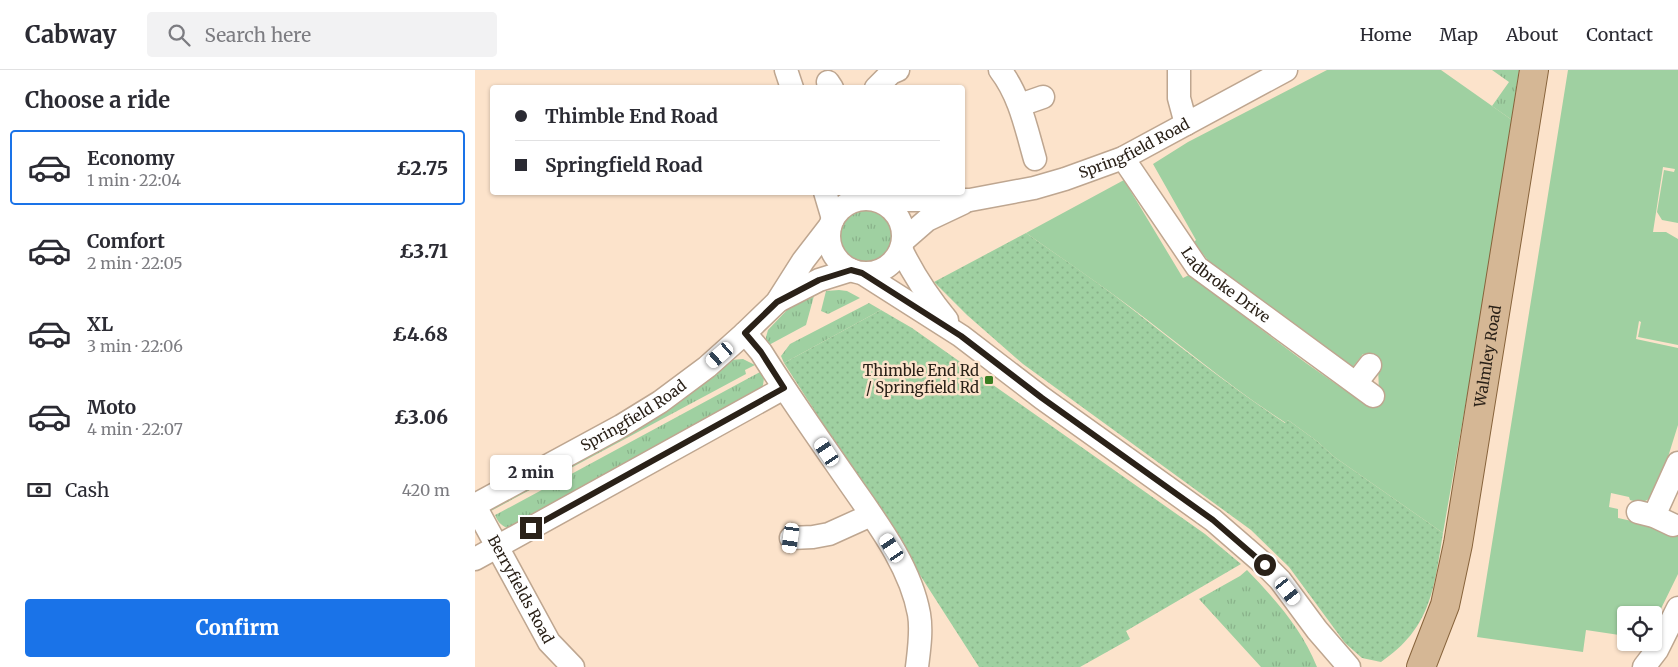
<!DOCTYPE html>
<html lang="en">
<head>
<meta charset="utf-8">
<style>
	:root { --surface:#fff; --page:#f2f2f3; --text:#2b2b33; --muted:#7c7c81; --line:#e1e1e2; --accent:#1a73e8 }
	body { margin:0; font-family:Merriweather,serif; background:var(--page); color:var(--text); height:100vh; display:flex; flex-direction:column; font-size:19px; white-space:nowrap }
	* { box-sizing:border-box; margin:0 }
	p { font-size:16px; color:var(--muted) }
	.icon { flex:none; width:28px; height:28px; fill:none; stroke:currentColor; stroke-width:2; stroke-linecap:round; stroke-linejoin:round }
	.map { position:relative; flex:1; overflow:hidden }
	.details { display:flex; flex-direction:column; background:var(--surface); width:475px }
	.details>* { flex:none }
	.top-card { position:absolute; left:15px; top:15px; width:475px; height:110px; border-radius:5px; box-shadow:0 1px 4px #0004; display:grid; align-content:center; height:110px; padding:0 25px; background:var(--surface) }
	.buttons { position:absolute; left:1142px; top:536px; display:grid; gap:10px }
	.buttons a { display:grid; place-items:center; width:45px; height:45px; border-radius:5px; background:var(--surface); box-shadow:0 1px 4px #0004; font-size:25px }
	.end { position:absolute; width:22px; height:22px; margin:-11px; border:6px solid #2a2118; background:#fff; box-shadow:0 0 0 2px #fff }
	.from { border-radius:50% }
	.bubble { position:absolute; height:35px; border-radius:5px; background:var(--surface); box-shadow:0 1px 4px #0004; font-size:16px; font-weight:800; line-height:35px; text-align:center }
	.car { position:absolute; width:15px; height:30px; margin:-15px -8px; border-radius:6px; box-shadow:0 0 4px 1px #0007; background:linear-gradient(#fff 24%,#345 0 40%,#fff 0 76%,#345 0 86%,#fff 0) }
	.top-card b { display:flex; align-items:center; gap:18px; height:48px; font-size:19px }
	.top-card b+b { border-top:1px solid var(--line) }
	.top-card i { width:12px; height:12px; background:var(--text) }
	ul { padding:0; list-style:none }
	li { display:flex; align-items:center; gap:15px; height:75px; margin:0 10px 8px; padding:0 15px; border:2px solid transparent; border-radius:5px }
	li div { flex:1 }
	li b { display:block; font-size:19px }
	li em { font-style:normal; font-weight:800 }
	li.active { border-color:var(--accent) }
	li>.icon { width:45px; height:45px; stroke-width:1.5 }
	h2 { padding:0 25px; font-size:22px; line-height:60px }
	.pay { display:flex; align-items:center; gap:12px; height:55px; padding:0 25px; font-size:19px }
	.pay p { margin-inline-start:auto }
	.action { display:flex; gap:10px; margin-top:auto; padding:10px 25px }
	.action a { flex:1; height:58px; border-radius:5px; background:var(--accent); color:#fff; font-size:20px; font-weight:800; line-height:58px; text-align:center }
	header { display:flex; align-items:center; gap:30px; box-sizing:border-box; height:70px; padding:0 25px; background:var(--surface); border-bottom:1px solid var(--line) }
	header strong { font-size:24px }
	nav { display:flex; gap:28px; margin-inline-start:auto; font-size:18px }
	.search { width:350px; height:45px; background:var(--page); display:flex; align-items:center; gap:12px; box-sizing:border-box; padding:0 18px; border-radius:5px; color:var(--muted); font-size:19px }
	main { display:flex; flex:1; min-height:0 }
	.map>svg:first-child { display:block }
</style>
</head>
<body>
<header>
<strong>Cabway</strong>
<div class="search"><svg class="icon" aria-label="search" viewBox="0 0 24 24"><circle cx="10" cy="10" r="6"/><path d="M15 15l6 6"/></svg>Search here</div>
<nav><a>Home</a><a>Map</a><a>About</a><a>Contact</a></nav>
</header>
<main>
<section class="details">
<h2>Choose a ride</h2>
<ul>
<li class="active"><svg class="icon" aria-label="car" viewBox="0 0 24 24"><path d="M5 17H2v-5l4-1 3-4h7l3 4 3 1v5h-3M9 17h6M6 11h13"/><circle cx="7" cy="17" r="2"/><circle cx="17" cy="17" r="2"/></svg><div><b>Economy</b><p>1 min · 22:04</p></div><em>£2.75</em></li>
<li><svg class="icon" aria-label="car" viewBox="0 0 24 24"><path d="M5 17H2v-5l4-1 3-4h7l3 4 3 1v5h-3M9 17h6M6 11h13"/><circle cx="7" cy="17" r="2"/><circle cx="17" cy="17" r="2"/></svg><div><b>Comfort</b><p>2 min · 22:05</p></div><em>£3.71</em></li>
<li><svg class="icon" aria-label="car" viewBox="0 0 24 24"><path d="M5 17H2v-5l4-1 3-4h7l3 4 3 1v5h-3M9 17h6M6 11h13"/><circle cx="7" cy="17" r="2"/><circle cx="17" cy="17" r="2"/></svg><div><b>XL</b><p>3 min · 22:06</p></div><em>£4.68</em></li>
<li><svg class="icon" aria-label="car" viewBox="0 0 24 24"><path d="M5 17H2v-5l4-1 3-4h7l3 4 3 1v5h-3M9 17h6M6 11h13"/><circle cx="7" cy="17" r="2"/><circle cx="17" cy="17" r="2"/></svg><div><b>Moto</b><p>4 min · 22:07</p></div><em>£3.06</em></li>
</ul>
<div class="pay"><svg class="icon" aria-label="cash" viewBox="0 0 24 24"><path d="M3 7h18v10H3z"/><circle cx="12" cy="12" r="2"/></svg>Cash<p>420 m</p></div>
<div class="action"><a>Confirm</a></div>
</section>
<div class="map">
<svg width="1203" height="597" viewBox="0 0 1203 597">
	<defs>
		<pattern id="grass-tufts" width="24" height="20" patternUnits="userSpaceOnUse" patternTransform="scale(1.25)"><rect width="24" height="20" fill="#9fd0a1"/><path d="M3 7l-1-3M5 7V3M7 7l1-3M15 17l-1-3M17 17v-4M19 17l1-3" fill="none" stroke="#89b28a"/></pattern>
		<pattern id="park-dots" width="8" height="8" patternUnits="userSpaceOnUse" patternTransform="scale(1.25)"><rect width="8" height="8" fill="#9fd0a1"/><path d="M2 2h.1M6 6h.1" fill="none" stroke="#89b28a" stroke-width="1.8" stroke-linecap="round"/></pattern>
	</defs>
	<rect width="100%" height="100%" fill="#fce3cb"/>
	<path fill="url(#grass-tufts)" d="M 1017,0 L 1044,0 L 1037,50 L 1017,36 L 1034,12 Z
		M365 165a26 26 0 1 1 52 0a26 26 0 1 1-52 0Z
		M 342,215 L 331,255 L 292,276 L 291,267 L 293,260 L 329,222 Z
		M 364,220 L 372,221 L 385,228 L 353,244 L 346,241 L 351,221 Z
		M 394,233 L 406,240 L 309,293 L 306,286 L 315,274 Z
		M 268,289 L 280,295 L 270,300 L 271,304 L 16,441 L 18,437 L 256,290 Z
		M 285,302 L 289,308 L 288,315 L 284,323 L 38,460 C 29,457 24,455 20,445 L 24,443 Z
		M 772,500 C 800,529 827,559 842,597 L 786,597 L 724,529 L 765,506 Z"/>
	<path fill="url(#park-dots)" d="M 551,163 C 586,188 623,212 657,239 C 707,278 757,318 810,353 L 813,350 L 843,372 L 858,386 L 968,463 C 959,519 956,558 906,592 L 887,588 L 870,573 L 814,497 L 776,460 L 548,294 L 492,245 L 459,212 Z
		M 406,240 L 437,258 L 730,464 L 766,494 L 651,561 L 655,569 L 605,597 L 504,597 L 309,293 Z"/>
	<path fill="#9fd0a1" d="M 852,0 L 966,0 L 1037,50 L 1017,183 L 968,463 L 858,386 L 843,372 L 813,350 L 811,353 C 756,318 706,275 654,236 C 620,211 585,187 551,163 L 649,110 L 708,208 L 714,205 L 831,293 L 894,337 L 904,323 L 903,295 L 888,284 L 877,298 L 734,192 L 719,172 L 721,170 L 678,94 L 713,72 Z
		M 1093,0 L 1203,0 L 1203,153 L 1187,150 L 1182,142 L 1189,100 L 1199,102 L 1200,99 L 1188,97 L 1178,162 L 1191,162 L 1203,169 L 1203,275 L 1163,267 L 1166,252 L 1164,251 L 1161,269 L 1203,278 L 1203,355 L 1193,387 L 1174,429 C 1168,433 1162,432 1155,430 L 1154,427 L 1136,423 L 1134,437 L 1143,439 L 1143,448 L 1180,456 L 1196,466 L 1200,463 L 1203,465 L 1203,504 L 1179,553 L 1179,545 L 1151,545 L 1151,566 L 1111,560 L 1108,582 L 1002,567 Z"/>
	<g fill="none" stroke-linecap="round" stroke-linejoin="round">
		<defs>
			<g id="minor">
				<path d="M 311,0 L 317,18"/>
				<path d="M 525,0 C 545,26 551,58 560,89"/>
				<path d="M 704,0 L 704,28 L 711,54"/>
				<path d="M 353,12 L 357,18"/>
				<path d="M 401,18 L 416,3 L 423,0"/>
				<path d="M 545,35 L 568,27"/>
				<path id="s1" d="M 648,88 L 722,197 L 898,326"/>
				<path d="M 350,122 L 358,149"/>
				<circle cx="391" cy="166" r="37"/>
				<path id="s2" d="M 403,130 L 495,130 L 559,118 L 590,109 L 648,88 L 811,0"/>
				<path d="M 429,170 L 452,150 L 488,133"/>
				<path d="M 426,179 C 439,206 453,227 472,250"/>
				<path d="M 387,203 L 486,266 L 567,328 L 738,450 L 790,495 L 805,510 L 842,560 L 874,597"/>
				<path d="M 303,231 L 344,210 L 376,200"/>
				<path d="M 270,263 L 286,282 C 313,325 342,366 371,408 C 399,449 435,494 444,544 C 447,561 444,580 442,597"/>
				<path d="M 881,313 L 895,295"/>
				<path id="s3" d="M 0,435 L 146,356 L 185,332 L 232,297 L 270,263 L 302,232 L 328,191 L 355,156"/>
				<path id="s4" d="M 0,436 L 74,572 L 98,597"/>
				<path d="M 1163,442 L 1179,446 L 1198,455"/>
				<path d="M 1179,446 L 1203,393"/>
				<path d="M 316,468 L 338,467 L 354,464 L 396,445"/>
				<path d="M 0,489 L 309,318"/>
				<path d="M 1169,597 L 1182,580 L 1203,538"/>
			</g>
			<g id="major">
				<path id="s5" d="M 946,597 L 970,535 L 983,474 L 1059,0"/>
			</g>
		</defs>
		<use href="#minor" stroke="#bea690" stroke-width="25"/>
		<use href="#major" stroke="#87633b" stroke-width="30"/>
		<use href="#minor" stroke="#fff" stroke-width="22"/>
		<use href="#major" stroke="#d5b795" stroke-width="28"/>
	</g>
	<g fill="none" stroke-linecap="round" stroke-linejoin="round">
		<path stroke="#2a2118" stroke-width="6" d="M 56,458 L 309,318 L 286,282 L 270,263 L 302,232 L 344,210 L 376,200 L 387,203 L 486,266 L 567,328 L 738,450 L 790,495"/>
	</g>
	<rect fill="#397d20" stroke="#fce3cb" stroke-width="2" x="509" y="305" width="10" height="10" rx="2.5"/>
	<g text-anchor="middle" stroke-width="5" stroke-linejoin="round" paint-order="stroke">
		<g font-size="15" fill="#2a2118" stroke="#fce3cb">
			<text dy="5" stroke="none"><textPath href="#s2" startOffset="265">Springfield Road</textPath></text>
			<text dy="5" stroke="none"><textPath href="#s1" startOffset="165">Ladbroke Drive</textPath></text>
			<text dy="5" stroke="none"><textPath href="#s5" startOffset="319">Walmley Road</textPath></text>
			<text dy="5" stroke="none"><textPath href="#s3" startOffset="182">Springfield Road</textPath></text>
			<text dy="5" stroke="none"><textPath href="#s4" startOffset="95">Berryfields Road</textPath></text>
		</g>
		<g font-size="15" fill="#2a2118" stroke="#fce3cb" text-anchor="end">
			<text x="504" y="306">Thimble End Rd<tspan x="504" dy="17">/ Springfield Rd</tspan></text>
		</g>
	</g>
</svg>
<div class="buttons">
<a><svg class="icon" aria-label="locate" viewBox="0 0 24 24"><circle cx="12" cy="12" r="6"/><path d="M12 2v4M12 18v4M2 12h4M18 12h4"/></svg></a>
</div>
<i class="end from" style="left:790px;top:495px"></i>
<i class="end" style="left:56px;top:458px"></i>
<div class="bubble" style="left:15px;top:385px;width:82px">2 min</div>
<i class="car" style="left:245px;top:285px;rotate:229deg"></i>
<i class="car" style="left:352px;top:382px;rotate:326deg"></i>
<i class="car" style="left:316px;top:468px;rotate:188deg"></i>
<i class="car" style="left:417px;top:478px;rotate:327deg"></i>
<i class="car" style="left:813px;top:521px;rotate:142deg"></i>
<div class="top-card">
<b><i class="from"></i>Thimble End Road</b>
<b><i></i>Springfield Road</b>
</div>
</div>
</main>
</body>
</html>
